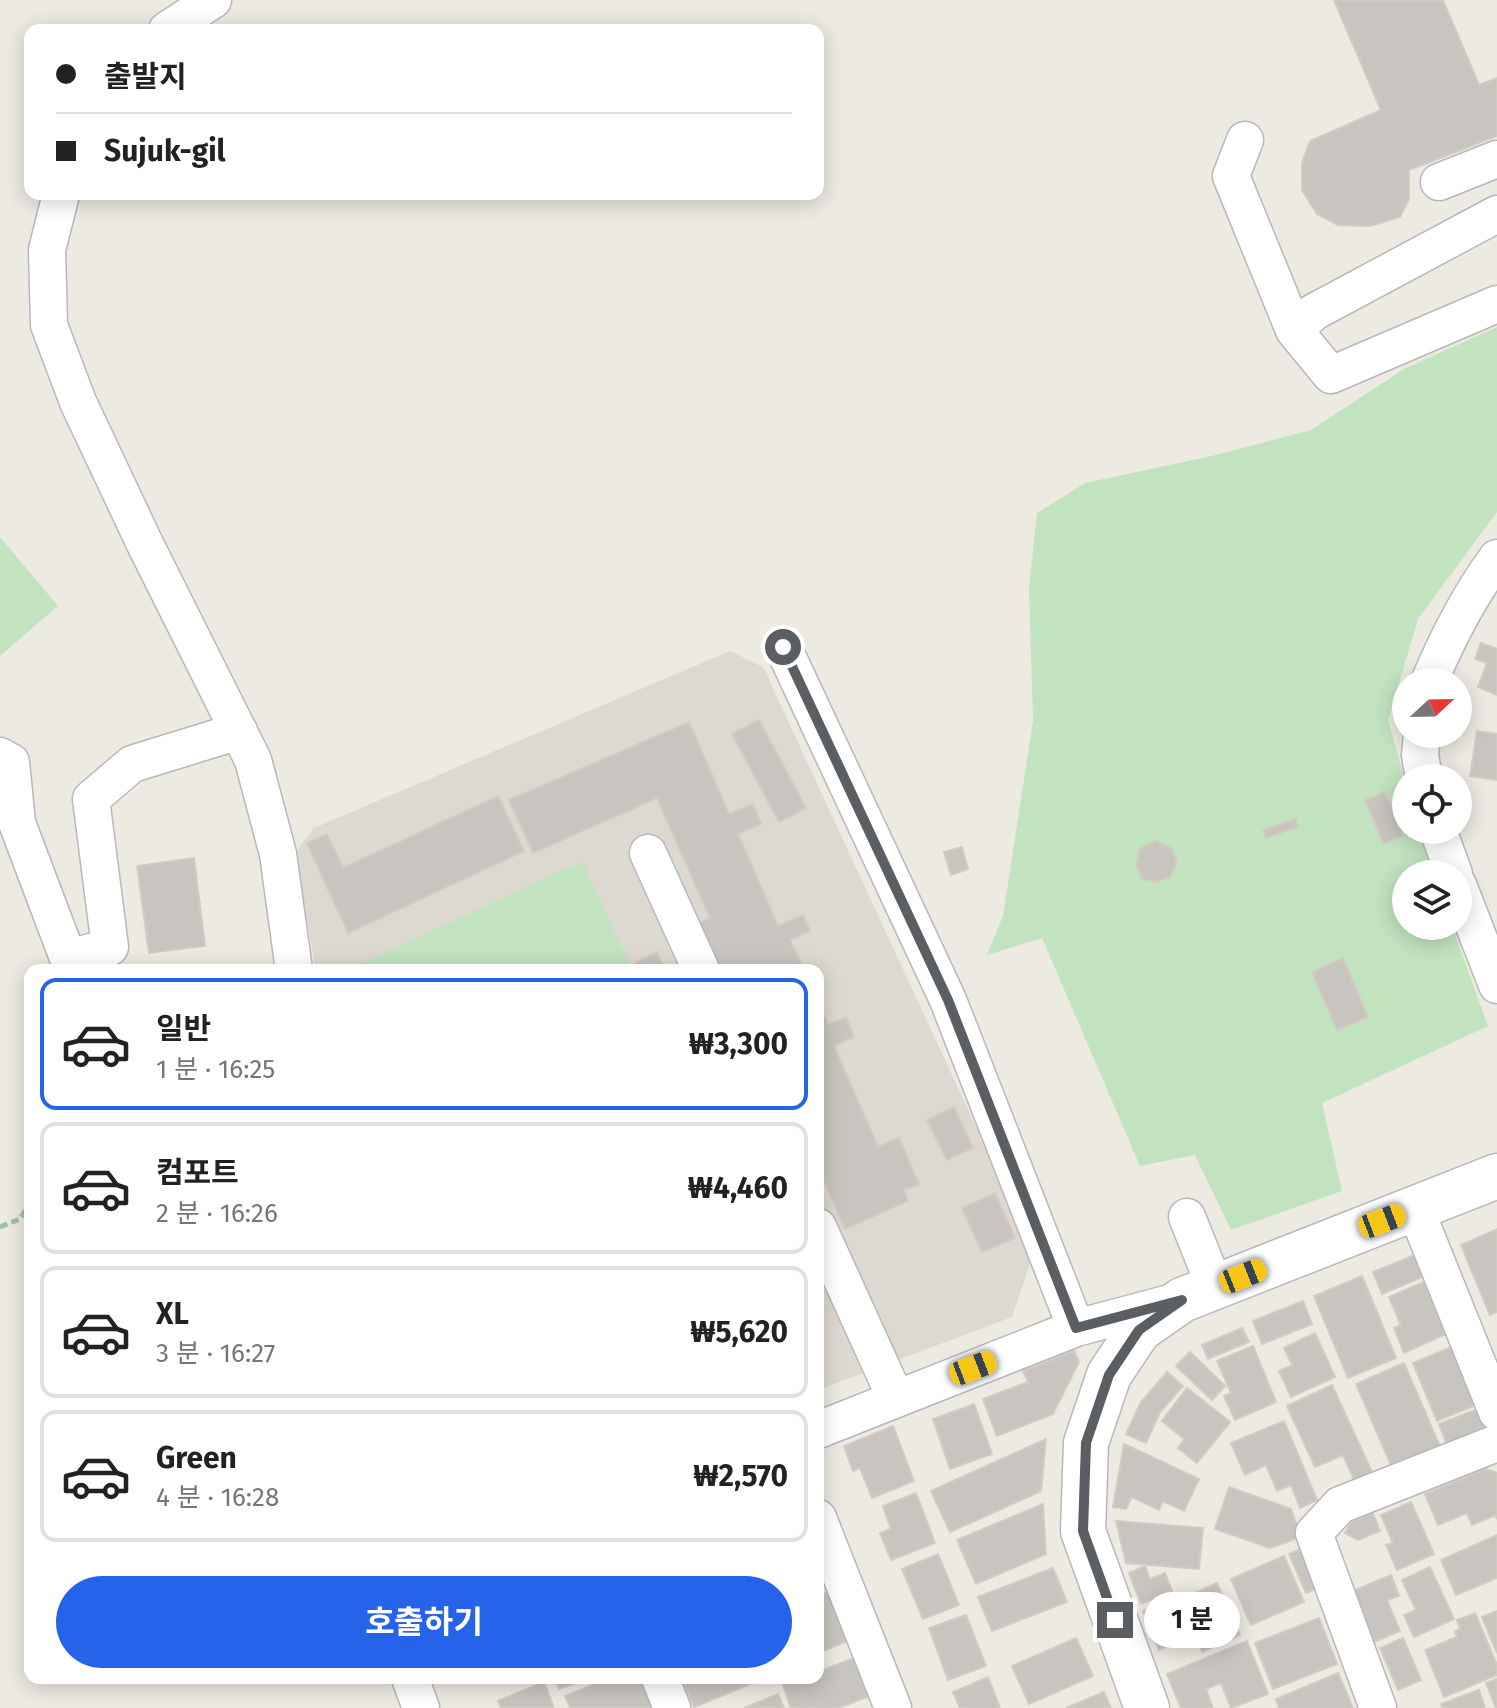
<!DOCTYPE html>
<html lang="ko">
<head>
<meta charset="utf-8">
<style>
	:root { --surface:#fff; --page:#f2f2f2; --text:#222; --muted:#767676; --line:#e0e0e0; --accent:#2563eb }
	body { margin:0; font-family:"Fira Sans","Noto Sans KR",sans-serif; background:var(--page); color:var(--text); height:100vh; display:flex; flex-direction:column; font-size:30px; white-space:nowrap }
	* { box-sizing:border-box; margin:0 }
	p { font-size:26px; color:var(--muted) }
	.icon { flex:none; width:44px; height:44px; fill:none; stroke:currentColor; stroke-width:2; stroke-linecap:round; stroke-linejoin:round }
	.map { position:relative; flex:1; overflow:hidden }
	.sheet { position:absolute; left:24px; top:964px; width:800px; height:720px; display:flex; flex-direction:column; background:var(--surface); border-radius:16px; box-shadow:0 4px 20px #0003 }
	.sheet>* { flex:none }
	.banner { position:absolute; left:24px; top:24px; width:800px; height:176px; border-radius:16px; box-shadow:0 4px 20px #0003; display:grid; align-content:center; height:176px; padding:0 32px; background:var(--surface) }
	.needle { width:52px; rotate:68deg }
	.tools { position:absolute; left:1392px; top:668px; display:grid; gap:16px }
	.tools a { display:grid; place-items:center; width:80px; height:80px; border-radius:50%; background:var(--surface); box-shadow:0 4px 20px #0003; font-size:40px }
	.end { position:absolute; width:36px; height:36px; margin:-18px; border:10px solid #5b5f63; background:#fff; box-shadow:0 0 0 4px #fff }
	.from { border-radius:50% }
	.bubble { position:absolute; height:56px; border-radius:28px; background:var(--surface); box-shadow:0 4px 20px #0003; font-size:26px; font-weight:700; line-height:56px; text-align:center }
	.car { position:absolute; width:24px; height:48px; margin:-24px -12px; border-radius:10px; box-shadow:0 0 6px 2px #0007; background:linear-gradient(#f5c518 24%,#345 0 40%,#f5c518 0 76%,#345 0 86%,#f5c518 0) }
	.banner b { display:flex; align-items:center; gap:28px; height:76px; font-size:30px }
	.banner b+b { border-top:2px solid var(--line) }
	.banner i { width:20px; height:20px; background:var(--text) }
	ul { padding:14px 0 0; list-style:none }
	li { display:flex; align-items:center; gap:24px; height:132px; margin:0 16px 12px; padding:0 16px; border:4px solid var(--line); border-radius:16px }
	li div { flex:1 }
	li b { display:block; font-size:30px }
	li em { font-style:normal; font-weight:700 }
	li.current { border-color:var(--accent) }
	li>.icon { width:72px; height:72px; stroke-width:1.5 }
	.action { display:flex; gap:16px; margin-top:auto; padding:16px 32px }
	.action a { flex:1; height:92px; border-radius:48px; background:var(--accent); color:#fff; font-size:32px; font-weight:700; line-height:92px; text-align:center }
	.map>svg:first-child { display:block }
</style>
</head>
<body>
<div class="map">
<svg width="1497" height="1708" viewBox="0 0 1497 1708">
	<rect width="100%" height="100%" fill="#edeae2"/>
	<path fill="#ddd9d0" d="M 730,651 L 763,667 L 1034,1252 L 1012,1317 L 818,1390 L 818,970 L 316,970 L 295,853 L 314,828 Z"/>
	<path fill="#c1e4bf" d="M 1497,327 L 1497,512 L 1418,619 L 1388,720 L 1406,784 L 1406,830 L 1419,830 L 1434,874 L 1406,874 L 1406,926 L 1452,926 L 1488,1026 L 1322,1103 L 1342,1191 L 1231,1230 L 1195,1155 L 1140,1166 L 1042,938 L 987,955 L 1003,916 L 1033,721 L 1029,587 L 1037,513 L 1085,483 L 1216,455 L 1311,430 L 1404,369 Z
		M 0,537 L 58,606 L 0,656 Z
		M 582,861 L 632,970 L 348,970 Z"/>
	<path fill="#c8c5c0" stroke="#d2cbc1" stroke-width="2" d="M 1334,0 L 1443,0 L 1479,85 L 1497,78 L 1497,136 L 1409,170 L 1409,199 L 1400,217 L 1370,226 L 1338,225 L 1317,214 L 1302,190 L 1302,163 L 1310,141 L 1381,110 Z
		M 1481,643 L 1497,649 L 1497,695 L 1478,687 L 1487,663 L 1475,659 Z
		M 759,720 L 806,808 L 779,822 L 732,734 Z
		M 689,722 L 729,814 L 753,804 L 761,824 L 738,834 L 778,926 L 803,915 L 810,931 L 790,940 L 804,970 L 714,970 L 695,925 L 710,918 L 657,798 L 533,853 L 509,800 Z
		M 1477,731 L 1497,734 L 1497,780 L 1470,776 Z
		M 1385,792 L 1403,836 L 1383,844 L 1365,800 Z
		M 498,796 L 524,851 L 348,933 L 307,843 L 327,834 L 343,868 Z
		M 1295,819 L 1298,827 L 1266,838 L 1263,830 Z
		M 1155,841 L 1171,848 L 1177,862 L 1170,877 L 1156,882 L 1142,879 L 1136,865 L 1140,849 Z
		M 962,847 L 968,869 L 951,875 L 944,852 Z
		M 194,858 L 205,946 L 149,953 L 137,866 Z
		M 657,952 L 665,970 L 640,970 L 636,962 Z
		M 1343,958 L 1368,1017 L 1337,1030 L 1312,972 Z
		M 818,1003 L 828,1025 L 846,1017 L 854,1037 L 834,1046 L 878,1147 L 899,1138 L 919,1184 L 904,1190 L 908,1201 L 845,1229 L 818,1167 Z
		M 954,1107 L 973,1148 L 947,1160 L 927,1120 Z
		M 995,1193 L 1015,1238 L 982,1252 L 962,1208 Z
		M 1497,1229 L 1497,1312 L 1490,1315 L 1461,1245 Z
		M 1417,1254 L 1425,1276 L 1382,1294 L 1373,1272 Z
		M 1362,1276 L 1396,1358 L 1348,1378 L 1314,1296 Z
		M 1424,1282 L 1446,1334 L 1404,1353 L 1394,1328 L 1401,1325 L 1389,1297 Z
		M 1303,1301 L 1312,1324 L 1262,1344 L 1253,1321 Z
		M 1242,1328 L 1249,1342 L 1208,1359 L 1202,1345 Z
		M 1315,1333 L 1335,1377 L 1291,1397 L 1279,1371 L 1292,1365 L 1284,1348 Z
		M 1253,1346 L 1276,1402 L 1235,1420 L 1224,1396 L 1231,1393 L 1217,1361 Z
		M 1454,1346 L 1478,1404 L 1437,1421 L 1413,1363 Z
		M 1074,1351 L 1079,1362 L 1053,1414 L 997,1436 L 983,1399 L 1028,1382 L 1023,1371 Z
		M 1190,1352 L 1225,1386 L 1212,1400 L 1176,1366 Z
		M 1404,1363 L 1441,1449 L 1393,1470 L 1356,1384 Z
		M 1167,1372 L 1183,1386 L 1160,1412 L 1146,1443 L 1126,1434 L 1141,1402 Z
		M 1332,1385 L 1372,1472 L 1354,1480 L 1343,1455 L 1315,1467 L 1287,1406 Z
		M 1187,1388 L 1230,1422 L 1197,1463 L 1178,1448 L 1184,1439 L 1162,1421 Z
		M 974,1404 L 992,1454 L 950,1469 L 933,1419 Z
		M 1480,1408 L 1485,1423 L 1474,1440 L 1449,1450 L 1439,1424 Z
		M 1284,1421 L 1317,1500 L 1300,1508 L 1291,1485 L 1277,1491 L 1266,1465 L 1245,1475 L 1231,1443 Z
		M 893,1426 L 914,1481 L 872,1498 L 860,1468 L 853,1471 L 844,1446 Z
		M 1046,1439 L 1041,1491 L 950,1532 L 931,1491 Z
		M 1124,1444 L 1199,1479 L 1184,1511 L 1163,1501 L 1159,1510 L 1132,1497 L 1126,1509 L 1113,1507 Z
		M 1486,1469 L 1497,1473 L 1497,1519 L 1495,1515 L 1472,1525 L 1467,1513 L 1438,1525 L 1425,1494 Z
		M 1229,1487 L 1291,1509 L 1301,1537 L 1270,1548 L 1215,1529 Z
		M 916,1493 L 935,1543 L 891,1560 L 880,1533 L 891,1529 L 883,1506 Z
		M 1411,1502 L 1434,1554 L 1397,1570 L 1386,1545 L 1393,1543 L 1381,1515 Z
		M 1043,1504 L 1046,1554 L 976,1584 L 957,1540 Z
		M 1373,1513 L 1380,1531 L 1358,1540 L 1345,1533 L 1351,1522 Z
		M 1116,1521 L 1203,1528 L 1199,1569 L 1126,1563 Z
		M 1497,1535 L 1497,1578 L 1456,1595 L 1441,1560 Z
		M 1307,1546 L 1323,1586 L 1306,1593 L 1289,1554 Z
		M 938,1554 L 959,1605 L 923,1619 L 902,1569 Z
		M 1284,1556 L 1304,1602 L 1251,1625 L 1231,1579 Z
		M 1145,1566 L 1150,1579 L 1165,1573 L 1172,1591 L 1141,1604 L 1129,1573 Z
		M 1430,1567 L 1454,1619 L 1414,1637 L 1404,1615 L 1416,1610 L 1402,1580 Z
		M 1053,1568 L 1067,1602 L 992,1631 L 978,1597 Z
		M 1391,1575 L 1399,1596 L 1387,1600 L 1400,1631 L 1374,1642 L 1353,1591 Z
		M 1217,1583 L 1240,1635 L 1202,1652 L 1193,1631 L 1199,1628 L 1186,1597 Z
		M 834,1589 L 855,1638 L 818,1653 L 818,1596 Z
		M 1174,1598 L 1180,1612 L 1167,1618 L 1178,1642 L 1159,1650 L 1143,1611 Z
		M 1497,1611 L 1497,1653 L 1482,1617 Z
		M 1475,1613 L 1497,1665 L 1497,1675 L 1444,1697 L 1425,1650 L 1457,1637 L 1455,1631 L 1460,1629 L 1457,1620 Z
		M 966,1615 L 986,1666 L 948,1680 L 929,1628 Z
		M 1319,1618 L 1337,1664 L 1273,1689 L 1255,1643 Z
		M 1076,1638 L 1093,1676 L 1029,1704 L 1012,1666 Z
		M 1403,1638 L 1421,1680 L 1398,1690 L 1380,1648 Z
		M 1247,1641 L 1268,1694 L 1231,1708 L 1221,1683 L 1206,1689 L 1213,1708 L 1181,1708 L 1167,1674 Z
		M 856,1657 L 870,1696 L 838,1708 L 791,1708 L 783,1685 L 802,1678 L 818,1678 L 818,1672 Z
		M 1338,1673 L 1353,1708 L 1279,1708 L 1276,1699 Z
		M 988,1677 L 1000,1708 L 960,1708 L 953,1692 Z
		M 555,1678 L 589,1678 L 559,1689 Z
		M 610,1678 L 644,1678 L 656,1708 L 570,1708 L 565,1696 Z
		M 682,1678 L 765,1678 L 694,1707 Z
		M 1497,1679 L 1497,1708 L 1496,1708 L 1486,1683 Z
		M 544,1682 L 554,1708 L 501,1708 L 498,1701 Z
		M 1479,1690 L 1485,1708 L 1442,1708 L 1441,1704 Z
		M 1104,1692 L 1111,1708 L 1066,1708 Z
		M 778,1694 L 784,1708 L 744,1708 Z"/>
	<g fill="none" stroke-linecap="round" stroke-linejoin="round">
		<defs>
			<path id="minor" d="M 167,30 L 213,0
				M 1245,140 L 1231,176 L 1294,330 L 1331,375 L 1497,304
				M 1439,182 L 1497,159
				M 61,194 L 47,250 L 49,325 L 78,402 L 145,544 L 253,760 L 278,854 L 294,970
				M 1294,330 L 1314,312 L 1497,214
				M 783,647 L 948,1000 L 1076,1328
				M 1429,682 C 1447,639 1469,596 1497,558
				M 1422,734 L 1420,755 L 1424,778
				M 0,756 L 11,762 L 17,823 L 68,958 L 110,947 L 91,799 L 132,764 L 239,731
				M 1438,830 L 1454,874
				M 648,853 L 701,970
				M 1458,885 L 1497,985
				M 1415,1208 L 1497,1412
				M 1187,1217 L 1215,1287
				M 818,1227 L 896,1399
				M 818,1430 L 1076,1328 L 1170,1303
				M 818,1518 L 893,1708
				M 410,1678 L 421,1708
				M 660,1678 L 672,1708
				M 1378,1708 L 1314,1533 L 1340,1505 L 1497,1443"/>
			<path id="tertiary" d="M 1147,1708 L 1083,1531 L 1086,1443 L 1109,1375 L 1139,1330 L 1182,1300 L 1497,1176"/>
		</defs>
		<use href="#minor" stroke="#b5b8bc" stroke-width="39"/>
		<use href="#tertiary" stroke="#b5b8bc" stroke-width="47"/>
		<path stroke="#98c5a3" stroke-width="5" stroke-dasharray="8 4" stroke-linecap="butt" d="M 0,1227 L 20,1219 L 30,1203"/>
		<use href="#minor" stroke="#fff" stroke-width="36"/>
		<use href="#tertiary" stroke="#fff" stroke-width="44"/>
	</g>
	<g fill="none" stroke-linecap="round" stroke-linejoin="round">
		<path stroke="#5b5f63" stroke-width="10" d="M 783,647 L 948,1000 L 1076,1328 L 1182,1300 L 1139,1330 L 1109,1375 L 1086,1443 L 1083,1531 L 1115,1620"/>
	</g>
</svg>
<div class="tools">
<a><svg class="needle" viewBox="-14 -14 28 28"><path d="M0-13l5 13h-10z" fill="#e53935"/><path d="M0 13l5-13h-10z" fill="#767676"/></svg></a>
<a><svg class="icon" aria-label="locate" viewBox="0 0 24 24"><circle cx="12" cy="12" r="6"/><path d="M12 2v4M12 18v4M2 12h4M18 12h4"/></svg></a>
<a><svg class="icon" aria-label="layers" viewBox="0 0 24 24"><path d="M12 4l9 5-9 5-9-5zM3 14l9 5 9-5"/></svg></a>
</div>
<i class="end from" style="left:783px;top:647px"></i>
<i class="end" style="left:1115px;top:1620px"></i>
<div class="bubble" style="left:1144px;top:1592px;width:96px">1 분</div>
<i class="car" style="left:1382px;top:1221px;rotate:69deg"></i>
<i class="car" style="left:1243px;top:1276px;rotate:68deg"></i>
<i class="car" style="left:973px;top:1368px;rotate:69deg"></i>
<div class="banner">
<b><i class="from"></i>출발지</b>
<b><i></i>Sujuk-gil</b>
</div>
<section class="sheet">
<ul>
<li class="current"><svg class="icon" aria-label="car" viewBox="0 0 24 24"><path d="M5 17H2v-5l4-1 3-4h7l3 4 3 1v5h-3M9 17h6M6 11h13"/><circle cx="7" cy="17" r="2"/><circle cx="17" cy="17" r="2"/></svg><div><b>일반</b><p>1 분 · 16:25</p></div><em>₩3,300</em></li>
<li><svg class="icon" aria-label="car" viewBox="0 0 24 24"><path d="M5 17H2v-5l4-1 3-4h7l3 4 3 1v5h-3M9 17h6M6 11h13"/><circle cx="7" cy="17" r="2"/><circle cx="17" cy="17" r="2"/></svg><div><b>컴포트</b><p>2 분 · 16:26</p></div><em>₩4,460</em></li>
<li><svg class="icon" aria-label="car" viewBox="0 0 24 24"><path d="M5 17H2v-5l4-1 3-4h7l3 4 3 1v5h-3M9 17h6M6 11h13"/><circle cx="7" cy="17" r="2"/><circle cx="17" cy="17" r="2"/></svg><div><b>XL</b><p>3 분 · 16:27</p></div><em>₩5,620</em></li>
<li><svg class="icon" aria-label="car" viewBox="0 0 24 24"><path d="M5 17H2v-5l4-1 3-4h7l3 4 3 1v5h-3M9 17h6M6 11h13"/><circle cx="7" cy="17" r="2"/><circle cx="17" cy="17" r="2"/></svg><div><b>Green</b><p>4 분 · 16:28</p></div><em>₩2,570</em></li>
</ul>
<div class="action"><a>호출하기</a></div>
</section>
</div>
</body>
</html>
